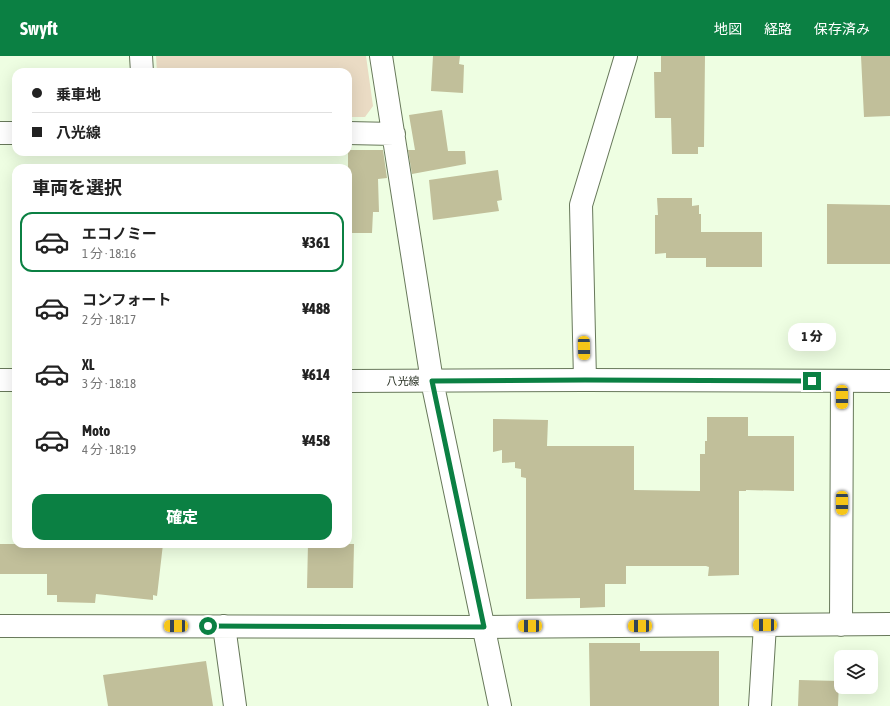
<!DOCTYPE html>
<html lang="ja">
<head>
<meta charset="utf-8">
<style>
	:root { --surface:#fff; --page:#f6f6f6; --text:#222; --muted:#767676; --line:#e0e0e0; --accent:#0b8043 }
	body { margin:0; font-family:"Asap Condensed","Noto Sans JP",sans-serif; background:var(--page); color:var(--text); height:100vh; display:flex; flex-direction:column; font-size:15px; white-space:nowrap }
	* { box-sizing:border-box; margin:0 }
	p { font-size:13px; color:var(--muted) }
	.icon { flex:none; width:22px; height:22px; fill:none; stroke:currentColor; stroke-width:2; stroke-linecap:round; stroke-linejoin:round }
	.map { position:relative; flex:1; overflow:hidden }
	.panel { position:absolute; left:12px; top:108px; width:340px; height:384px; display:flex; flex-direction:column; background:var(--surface); border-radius:12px; box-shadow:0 4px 16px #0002 }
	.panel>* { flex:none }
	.guide { position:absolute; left:12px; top:12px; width:340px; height:88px; border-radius:12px; box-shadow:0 4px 16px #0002; display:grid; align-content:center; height:88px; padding:0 20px; background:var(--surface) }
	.buttons { position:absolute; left:834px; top:594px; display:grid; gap:8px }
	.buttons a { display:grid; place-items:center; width:44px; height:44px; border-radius:8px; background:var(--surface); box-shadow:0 4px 16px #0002; font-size:20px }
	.end { position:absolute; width:18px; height:18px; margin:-9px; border:5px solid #0b8043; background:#fff; box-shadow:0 0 0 2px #fff }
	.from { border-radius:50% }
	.bubble { position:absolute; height:28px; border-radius:12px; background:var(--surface); box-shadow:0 4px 16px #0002; font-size:13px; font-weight:800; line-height:28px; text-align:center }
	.car { position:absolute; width:12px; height:24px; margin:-12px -6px; border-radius:5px; box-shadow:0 0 3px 1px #0007; background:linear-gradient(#f5c518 24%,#345 0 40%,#f5c518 0 76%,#345 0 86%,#f5c518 0) }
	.guide b { display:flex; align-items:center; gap:14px; height:38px; font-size:15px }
	.guide b+b { border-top:1px solid var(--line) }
	.guide i { width:10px; height:10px; background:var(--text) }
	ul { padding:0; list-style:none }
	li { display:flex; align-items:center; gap:12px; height:60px; margin:0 8px 6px; padding:0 12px; border:2px solid transparent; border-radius:12px }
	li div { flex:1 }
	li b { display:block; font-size:15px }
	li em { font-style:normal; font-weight:800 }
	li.on { border-color:var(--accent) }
	li>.icon { width:36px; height:36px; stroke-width:1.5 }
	h2 { padding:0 20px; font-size:18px; line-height:48px }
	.action { display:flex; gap:8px; margin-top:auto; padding:8px 20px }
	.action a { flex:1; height:46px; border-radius:12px; background:var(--accent); color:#fff; font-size:16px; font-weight:800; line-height:46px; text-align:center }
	header { display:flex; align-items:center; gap:24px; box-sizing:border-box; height:56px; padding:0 20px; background:var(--accent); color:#fff }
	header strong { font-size:19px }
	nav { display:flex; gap:22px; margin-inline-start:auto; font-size:14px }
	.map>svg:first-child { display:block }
</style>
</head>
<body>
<header>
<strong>Swyft</strong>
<nav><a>地図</a><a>経路</a><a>保存済み</a></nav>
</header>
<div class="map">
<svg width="890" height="650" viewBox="0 0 890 650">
	<rect width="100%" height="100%" fill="#eefee2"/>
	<path fill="#eadbc4" d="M 156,0 L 366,0 L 373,50 L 365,61 L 348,61 L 348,16 L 157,16 Z"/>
	<path fill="#c1bf9a" d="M 433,0 L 460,0 L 459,8 L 464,9 L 463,37 L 431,35 Z
		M 661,0 L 705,0 L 704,91 L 698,91 L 698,98 L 672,98 L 671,62 L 655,62 L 654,16 L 661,16 Z
		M 861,0 L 890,0 L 890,60 L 864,61 Z
		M 442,54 L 448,95 L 465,95 L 466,108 L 412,118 L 408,94 L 415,94 L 409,59 Z
		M 348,94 L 383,94 L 387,122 L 378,123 L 379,156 L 373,156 L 372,177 L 348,177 Z
		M 498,114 L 502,144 L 497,145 L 499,155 L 433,164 L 429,124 Z
		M 657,142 L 692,142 L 692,150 L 699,149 L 699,158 L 701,158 L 701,176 L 762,176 L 762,211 L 706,211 L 706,202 L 666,202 L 666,197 L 655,198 L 655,159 L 658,159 Z
		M 827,148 L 890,149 L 890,208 L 827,208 Z
		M 707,361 L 748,361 L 748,380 L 794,380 L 794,435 L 746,434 L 746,435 L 739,435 L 739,519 L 708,520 L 709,511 L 706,510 L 626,510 L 626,528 L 605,528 L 605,551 L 580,552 L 580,542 L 526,543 L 526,422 L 521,421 L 521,413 L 515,412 L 515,406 L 502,407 L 502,394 L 493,396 L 493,363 L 548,364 L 547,390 L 634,390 L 634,434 L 700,435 L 700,398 L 705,398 L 705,385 L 707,385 Z
		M 0,488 L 163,488 L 157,540 L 153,539 L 153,544 L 96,538 L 95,547 L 57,546 L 57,539 L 47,539 L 47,518 L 0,518 Z
		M 308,488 L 354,488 L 353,532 L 307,532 Z
		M 589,587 L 640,587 L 640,595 L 719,595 L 719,650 L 590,650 Z
		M 206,605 L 213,650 L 108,650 L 103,619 Z
		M 799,624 L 839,625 L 838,650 L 798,650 Z"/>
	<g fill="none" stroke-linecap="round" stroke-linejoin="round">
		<defs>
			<path id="minor" d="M 141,0 L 142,16
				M 381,0 L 432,325
				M 0,77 L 16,77
				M 348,77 L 394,78
				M 585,324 L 581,149 L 626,0
				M 841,569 L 842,325
				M 0,570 L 483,571 L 890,568
				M 224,570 L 235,650
				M 760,650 L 765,569"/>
			<path id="tertiary" d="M 0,324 L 16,324
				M 348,325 L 585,324 L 890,325
				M 432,325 L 500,650"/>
		</defs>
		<use href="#minor" stroke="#67785a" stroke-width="24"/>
		<use href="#tertiary" stroke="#67785a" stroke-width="24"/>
		<use href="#minor" stroke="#fff" stroke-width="22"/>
		<use href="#tertiary" stroke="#fff" stroke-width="22"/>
	</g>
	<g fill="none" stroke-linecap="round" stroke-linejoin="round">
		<path stroke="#0b8043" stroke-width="5" d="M 208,570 L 484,571 L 432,325 L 585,324 L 812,325"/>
	</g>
	<g text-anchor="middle" stroke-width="3" stroke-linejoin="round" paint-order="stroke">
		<g font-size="11" fill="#2b3326" stroke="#fff">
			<text x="403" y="329">八光線</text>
		</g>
	</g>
</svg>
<div class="buttons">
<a><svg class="icon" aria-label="layers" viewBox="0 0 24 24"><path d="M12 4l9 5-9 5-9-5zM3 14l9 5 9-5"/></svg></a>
</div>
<i class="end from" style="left:208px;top:570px"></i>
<i class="end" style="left:812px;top:325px"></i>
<div class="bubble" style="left:788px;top:267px;width:48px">1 分</div>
<i class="car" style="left:584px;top:292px;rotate:179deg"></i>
<i class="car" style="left:842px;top:341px;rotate:180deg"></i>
<i class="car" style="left:842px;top:447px;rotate:180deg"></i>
<i class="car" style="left:765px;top:569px;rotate:270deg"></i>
<i class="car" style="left:176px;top:570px;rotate:270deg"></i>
<i class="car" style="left:530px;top:570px;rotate:270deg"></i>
<i class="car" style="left:640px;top:570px;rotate:270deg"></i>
<div class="guide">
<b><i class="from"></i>乗車地</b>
<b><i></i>八光線</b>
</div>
<section class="panel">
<h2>車両を選択</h2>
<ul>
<li class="on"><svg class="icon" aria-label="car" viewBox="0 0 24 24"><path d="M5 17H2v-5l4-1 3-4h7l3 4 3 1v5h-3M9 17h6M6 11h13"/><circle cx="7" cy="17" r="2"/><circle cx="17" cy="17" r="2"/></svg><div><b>エコノミー</b><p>1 分 · 18:16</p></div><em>¥361</em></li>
<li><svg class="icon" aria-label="car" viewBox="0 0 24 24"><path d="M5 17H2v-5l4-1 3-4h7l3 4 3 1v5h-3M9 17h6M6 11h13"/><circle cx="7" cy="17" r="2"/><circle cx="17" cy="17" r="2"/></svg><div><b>コンフォート</b><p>2 分 · 18:17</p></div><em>¥488</em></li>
<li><svg class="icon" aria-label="car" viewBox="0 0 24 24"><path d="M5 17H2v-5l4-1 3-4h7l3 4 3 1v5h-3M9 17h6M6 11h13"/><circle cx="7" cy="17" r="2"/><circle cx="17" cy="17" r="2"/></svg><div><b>XL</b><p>3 分 · 18:18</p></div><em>¥614</em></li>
<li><svg class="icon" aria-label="car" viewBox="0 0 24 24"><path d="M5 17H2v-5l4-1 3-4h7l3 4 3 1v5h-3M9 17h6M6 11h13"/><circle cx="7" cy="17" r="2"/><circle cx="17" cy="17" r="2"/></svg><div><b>Moto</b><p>4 分 · 18:19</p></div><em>¥458</em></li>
</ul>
<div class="action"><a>確定</a></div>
</section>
</div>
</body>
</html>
